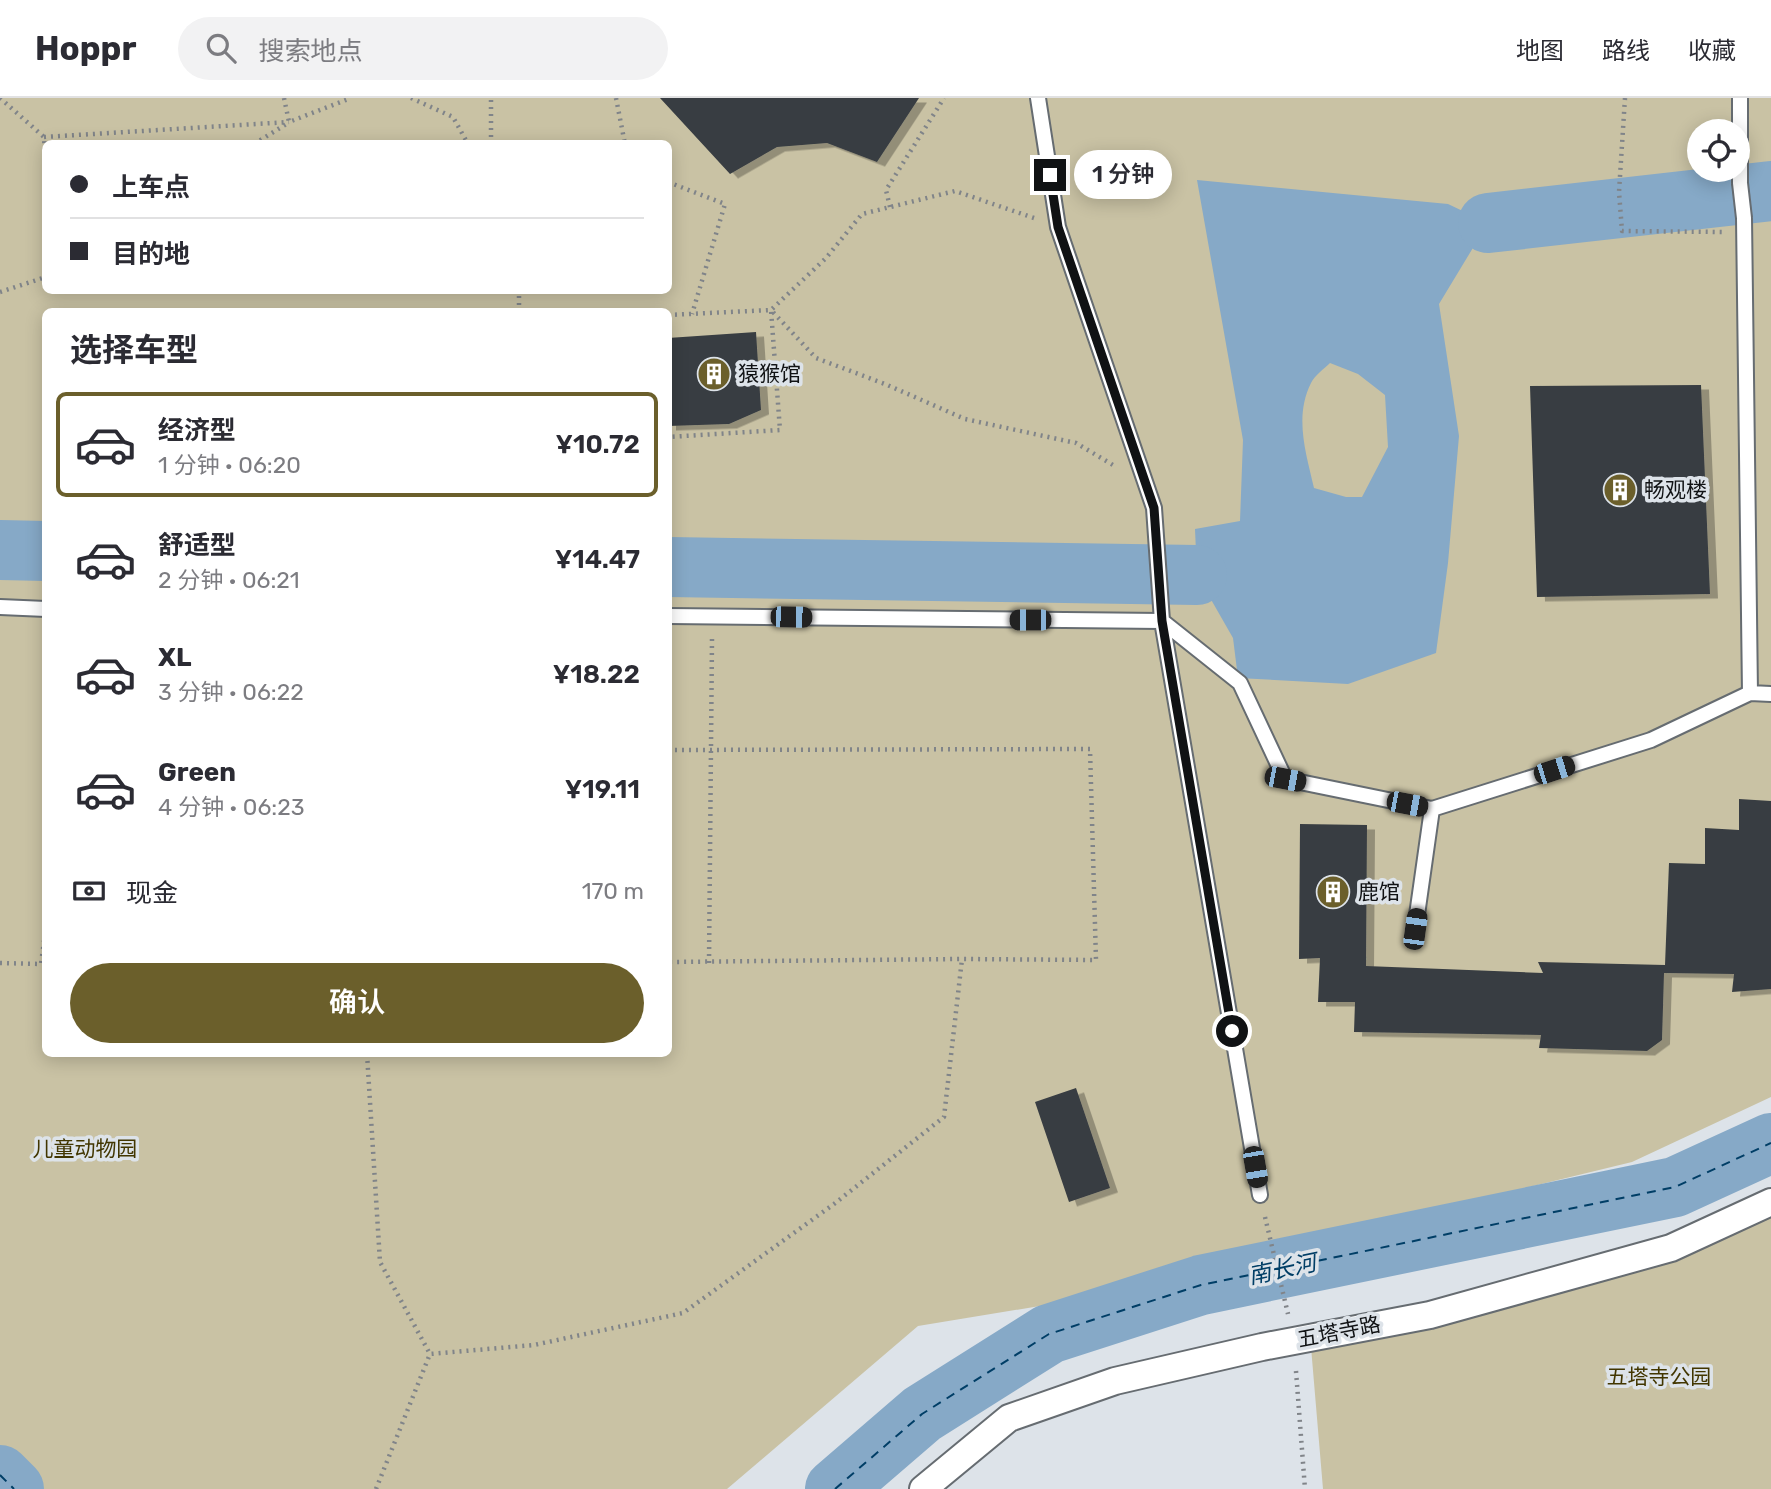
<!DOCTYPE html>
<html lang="zh">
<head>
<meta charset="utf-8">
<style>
	:root { --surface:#fff; --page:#f2f2f3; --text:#2b2b33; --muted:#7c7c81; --line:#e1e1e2; --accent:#6b5f2b }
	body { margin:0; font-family:Rubik,"Noto Sans SC",sans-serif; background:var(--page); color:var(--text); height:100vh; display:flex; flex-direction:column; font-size:26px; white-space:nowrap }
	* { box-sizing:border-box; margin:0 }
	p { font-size:23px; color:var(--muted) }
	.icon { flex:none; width:38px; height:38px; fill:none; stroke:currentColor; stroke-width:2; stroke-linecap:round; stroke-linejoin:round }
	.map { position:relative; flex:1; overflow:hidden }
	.side { position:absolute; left:42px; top:210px; width:630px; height:749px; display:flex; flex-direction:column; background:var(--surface); border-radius:10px; box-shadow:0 4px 18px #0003 }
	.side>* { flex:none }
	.banner { position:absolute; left:42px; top:42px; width:630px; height:154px; border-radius:10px; box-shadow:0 4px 18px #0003; display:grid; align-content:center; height:154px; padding:0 28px; background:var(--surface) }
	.controls { position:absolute; left:1687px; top:21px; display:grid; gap:14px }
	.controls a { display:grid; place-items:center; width:63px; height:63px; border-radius:50%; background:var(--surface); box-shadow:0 4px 18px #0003; font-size:35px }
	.end { position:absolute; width:32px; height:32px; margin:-16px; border:9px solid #101214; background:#fff; box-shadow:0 0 0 4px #fff }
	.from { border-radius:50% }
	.bubble { position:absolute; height:49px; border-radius:24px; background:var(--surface); box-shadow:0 4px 18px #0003; font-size:23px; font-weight:600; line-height:49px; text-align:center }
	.car { position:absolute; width:21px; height:42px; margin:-21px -10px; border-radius:9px; box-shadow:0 0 5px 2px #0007; background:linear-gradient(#222 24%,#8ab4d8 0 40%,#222 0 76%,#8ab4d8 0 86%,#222 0) }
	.banner b { display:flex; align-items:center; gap:24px; height:66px; font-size:26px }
	.banner b+b { border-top:2px solid var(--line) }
	.banner i { width:18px; height:18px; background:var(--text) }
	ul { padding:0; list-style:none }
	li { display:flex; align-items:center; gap:21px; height:105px; margin:0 14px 10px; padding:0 14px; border:4px solid transparent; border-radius:10px }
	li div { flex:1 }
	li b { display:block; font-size:26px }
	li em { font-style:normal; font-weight:600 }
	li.on { border-color:var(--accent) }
	li>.icon { width:63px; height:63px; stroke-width:1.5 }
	h2 { padding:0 28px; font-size:32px; line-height:84px }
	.pay { display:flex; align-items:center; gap:18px; height:77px; padding:0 28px; font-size:26px }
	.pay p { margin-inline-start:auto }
	.primary-button { display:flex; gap:14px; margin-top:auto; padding:14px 28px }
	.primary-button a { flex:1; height:80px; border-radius:42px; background:var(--accent); color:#fff; font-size:28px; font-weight:600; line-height:80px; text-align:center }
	header { display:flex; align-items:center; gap:42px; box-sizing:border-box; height:98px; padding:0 35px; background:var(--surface); border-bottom:2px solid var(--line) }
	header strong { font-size:33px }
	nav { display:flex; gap:38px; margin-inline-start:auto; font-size:24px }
	.search { width:490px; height:63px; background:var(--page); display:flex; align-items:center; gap:18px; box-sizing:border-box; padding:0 24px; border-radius:38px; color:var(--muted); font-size:26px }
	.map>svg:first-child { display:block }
</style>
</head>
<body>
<header>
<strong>Hoppr</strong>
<div class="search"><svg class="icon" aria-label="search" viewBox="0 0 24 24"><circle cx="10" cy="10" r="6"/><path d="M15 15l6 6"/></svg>搜索地点</div>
<nav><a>地图</a><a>路线</a><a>收藏</a></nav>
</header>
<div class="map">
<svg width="1771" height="1391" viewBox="0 0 1771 1391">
	<defs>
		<filter id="shadow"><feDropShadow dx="8" dy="4.5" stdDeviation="0" flood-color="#0004"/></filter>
	</defs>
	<rect width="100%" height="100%" fill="#dde3e9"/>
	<path fill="#c9c2a4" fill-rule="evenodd" d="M 0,0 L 1771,0 L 1771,999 L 1632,1064 L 1040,1208 L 918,1228 L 727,1391 L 0,1391 ZM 1699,33 L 1738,33 L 1738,72 L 1699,72 ZM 46,46 L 668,46 L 668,192 L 46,192 ZM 46,214 L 668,214 L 668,956 L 46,956 Z
		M 1771,1118 L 1771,1391 L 1323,1391 L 1311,1249 Z"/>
	<path fill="#86a9c7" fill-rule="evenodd" d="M 1197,82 L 1448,106 L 1488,125 L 1439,206 L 1459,338 L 1448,465 L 1436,555 L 1348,586 L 1238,580 L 1233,540 L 1197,477 L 1195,431 L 1240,423 L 1243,342 ZM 1330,265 L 1358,276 L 1385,297 L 1388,349 L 1362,399 L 1346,399 L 1314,390 C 1306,355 1294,319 1311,285 C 1315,277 1324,271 1330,265 Z"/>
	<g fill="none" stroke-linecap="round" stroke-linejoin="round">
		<path stroke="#86a9c7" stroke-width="60" d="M 1488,125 L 1771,93
			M 0,452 L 46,453
			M 668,469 L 1197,477
			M 0,1377 L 14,1391
			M 835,1391 L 922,1316 L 1049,1236 L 1201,1187 L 1675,1089 L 1771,1045"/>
		<path stroke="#003e66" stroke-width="2" stroke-dasharray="9 7" stroke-linecap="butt" d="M 0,1377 L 14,1391
			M 835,1391 L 922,1316 L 1049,1236 L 1201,1187 L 1675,1089 L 1771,1045"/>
	</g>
	<path fill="#383d42" filter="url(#shadow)" d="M 660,0 L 919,0 L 877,64 L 827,45 L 777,49 L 730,76 Z
		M 756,234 L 761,312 L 729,326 L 668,328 L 668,240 Z
		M 1701,287 L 1710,496 L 1537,499 L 1530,288 Z
		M 1739,701 L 1771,703 L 1771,891 L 1732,894 L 1734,876 L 1664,875 L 1662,942 L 1647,953 L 1539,950 L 1541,937 L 1354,934 L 1355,904 L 1318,904 L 1320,860 L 1299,861 L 1300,726 L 1367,727 L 1366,868 L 1543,875 L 1538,864 L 1665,867 L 1669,765 L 1705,766 L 1705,730 L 1739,732 Z
		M 1076,990 L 1110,1090 L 1069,1104 L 1035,1004 Z"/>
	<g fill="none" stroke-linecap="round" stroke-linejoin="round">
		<defs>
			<path id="lane" d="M 1038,0 L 1058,129 L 1154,410 L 1162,523 L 1260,1097
				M 1740,0 L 1740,85
				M 1744,120 L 1750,595
				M 0,509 L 46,511
				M 668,518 L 1162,523 L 1240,585 L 1285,681 L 1432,711
				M 1415,831 L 1432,711 L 1651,642 L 1750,595 L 1771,596"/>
			<path id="street" d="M 923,1391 L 1009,1320 L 1115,1283 L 1262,1249 L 1430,1217 L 1671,1150 L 1771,1104"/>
		</defs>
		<use href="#lane" stroke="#666c71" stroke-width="18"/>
		<use href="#street" stroke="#666c71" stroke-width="30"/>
		<path stroke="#808489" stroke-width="4.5" stroke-dasharray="2 5" stroke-linecap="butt" d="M 0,0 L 44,39 L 46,76
			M 284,0 L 289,24 L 351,0
			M 411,0 L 453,19 L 468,46
			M 616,0 L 625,46
			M 1625,0 L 1619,94 L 1622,133 L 1723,134
			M 44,39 L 289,24
			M 254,46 L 288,25
			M 491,46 L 491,0
			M 668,84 L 725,106 L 692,216
			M 890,109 L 886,92 L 944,0
			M 1034,120 L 955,93 L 862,116 L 826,160 L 771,212 L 816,260 L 885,286 L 965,321 L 1076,345 L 1113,367
			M 0,194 L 46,179
			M 519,214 L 519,192
			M 668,217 L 771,212 L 780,332 L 668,339
			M 668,652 L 1090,651 L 1096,862 L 962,861 L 668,864
			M 0,865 L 41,866 L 46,828
			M 709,865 L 712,541
			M 367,956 L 380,1164 L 430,1256
			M 1265,1119 L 1288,1216
			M 1296,1273 L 1305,1391
			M 376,1391 L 430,1256 L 534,1247 L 683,1215 L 834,1106 L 944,1019 L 962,861"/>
		<use href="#lane" stroke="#fff" stroke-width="14"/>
		<use href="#street" stroke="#fff" stroke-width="26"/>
		<defs>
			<path id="lane-bridge" d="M 1740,85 L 1744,120"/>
		</defs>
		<use href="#lane-bridge" stroke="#666c71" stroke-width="18" stroke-linecap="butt"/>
		<use href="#lane-bridge" stroke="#fff" stroke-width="14"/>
	</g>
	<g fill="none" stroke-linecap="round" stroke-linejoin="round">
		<path stroke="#101214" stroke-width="9" d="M 1050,77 L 1058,129 L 1154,410 L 1162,523 L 1232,933"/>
	</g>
	<defs>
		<symbol id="building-disc" viewBox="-11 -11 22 22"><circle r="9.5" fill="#6b5f2b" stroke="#dde3e9"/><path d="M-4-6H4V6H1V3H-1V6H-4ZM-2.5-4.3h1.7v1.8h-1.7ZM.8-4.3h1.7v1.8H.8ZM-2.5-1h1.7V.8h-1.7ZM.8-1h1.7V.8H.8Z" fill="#fff"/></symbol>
	</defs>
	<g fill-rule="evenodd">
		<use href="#building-disc" x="695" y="257" width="38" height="38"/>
		<use href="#building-disc" x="1601" y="373" width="38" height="38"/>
		<use href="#building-disc" x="1314" y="775" width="38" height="38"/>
	</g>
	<g text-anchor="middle" stroke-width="7" stroke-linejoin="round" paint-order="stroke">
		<g font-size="21" fill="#101214" stroke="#dde3e9" text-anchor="start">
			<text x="738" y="283">猿猴馆</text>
			<text x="1644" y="399">畅观楼</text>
			<text x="1358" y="801">鹿馆</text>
		</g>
		<g font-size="21" fill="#423600" stroke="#dde3e9">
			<text x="85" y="1058">儿童动物园</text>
			<text x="1659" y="1286">五塔寺公园</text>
		</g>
		<g font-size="21" fill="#101214" stroke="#dde3e9">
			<text transform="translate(1339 1234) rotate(-11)" y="7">五塔寺路</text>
		</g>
		<g font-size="23" font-style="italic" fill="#003e66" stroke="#dde3e9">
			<text transform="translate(1282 1171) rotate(-12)" y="8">南长河</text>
		</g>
	</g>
</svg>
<div class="controls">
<a><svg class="icon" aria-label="locate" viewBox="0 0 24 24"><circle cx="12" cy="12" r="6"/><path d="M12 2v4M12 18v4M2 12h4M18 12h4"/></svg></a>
</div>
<i class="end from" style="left:1232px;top:933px"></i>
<i class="end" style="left:1050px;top:77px"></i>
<div class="bubble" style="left:1074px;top:52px;width:98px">1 分钟</div>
<i class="car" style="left:791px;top:519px;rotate:91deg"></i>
<i class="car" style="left:1030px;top:522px;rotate:270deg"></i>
<i class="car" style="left:1554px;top:672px;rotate:72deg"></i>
<i class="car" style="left:1285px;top:681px;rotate:101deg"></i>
<i class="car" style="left:1407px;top:706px;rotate:101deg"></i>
<i class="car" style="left:1415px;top:831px;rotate:8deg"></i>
<i class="car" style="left:1255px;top:1069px;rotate:170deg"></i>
<div class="banner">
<b><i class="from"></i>上车点</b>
<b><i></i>目的地</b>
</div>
<section class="side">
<h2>选择车型</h2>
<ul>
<li class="on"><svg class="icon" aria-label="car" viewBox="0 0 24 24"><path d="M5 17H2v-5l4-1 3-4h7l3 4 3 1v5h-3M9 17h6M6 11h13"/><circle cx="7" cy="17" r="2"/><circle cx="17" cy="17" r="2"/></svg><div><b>经济型</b><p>1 分钟 · 06:20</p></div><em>¥10.72</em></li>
<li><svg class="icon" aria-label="car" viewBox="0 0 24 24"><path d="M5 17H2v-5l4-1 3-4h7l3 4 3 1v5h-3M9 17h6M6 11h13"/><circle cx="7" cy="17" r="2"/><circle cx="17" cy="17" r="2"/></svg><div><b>舒适型</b><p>2 分钟 · 06:21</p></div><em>¥14.47</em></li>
<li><svg class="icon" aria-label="car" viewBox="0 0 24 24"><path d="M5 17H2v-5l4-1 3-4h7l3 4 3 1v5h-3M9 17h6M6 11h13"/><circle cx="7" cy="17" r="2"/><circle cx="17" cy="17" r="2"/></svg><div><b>XL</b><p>3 分钟 · 06:22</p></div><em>¥18.22</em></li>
<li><svg class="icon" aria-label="car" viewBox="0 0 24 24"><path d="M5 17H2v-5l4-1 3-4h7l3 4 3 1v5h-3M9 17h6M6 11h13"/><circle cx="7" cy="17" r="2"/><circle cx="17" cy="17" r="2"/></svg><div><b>Green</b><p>4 分钟 · 06:23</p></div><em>¥19.11</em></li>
</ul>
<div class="pay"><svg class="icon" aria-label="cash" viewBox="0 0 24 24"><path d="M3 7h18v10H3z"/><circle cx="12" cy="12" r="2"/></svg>现金<p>170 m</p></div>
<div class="primary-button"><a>确认</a></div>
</section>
</div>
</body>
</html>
